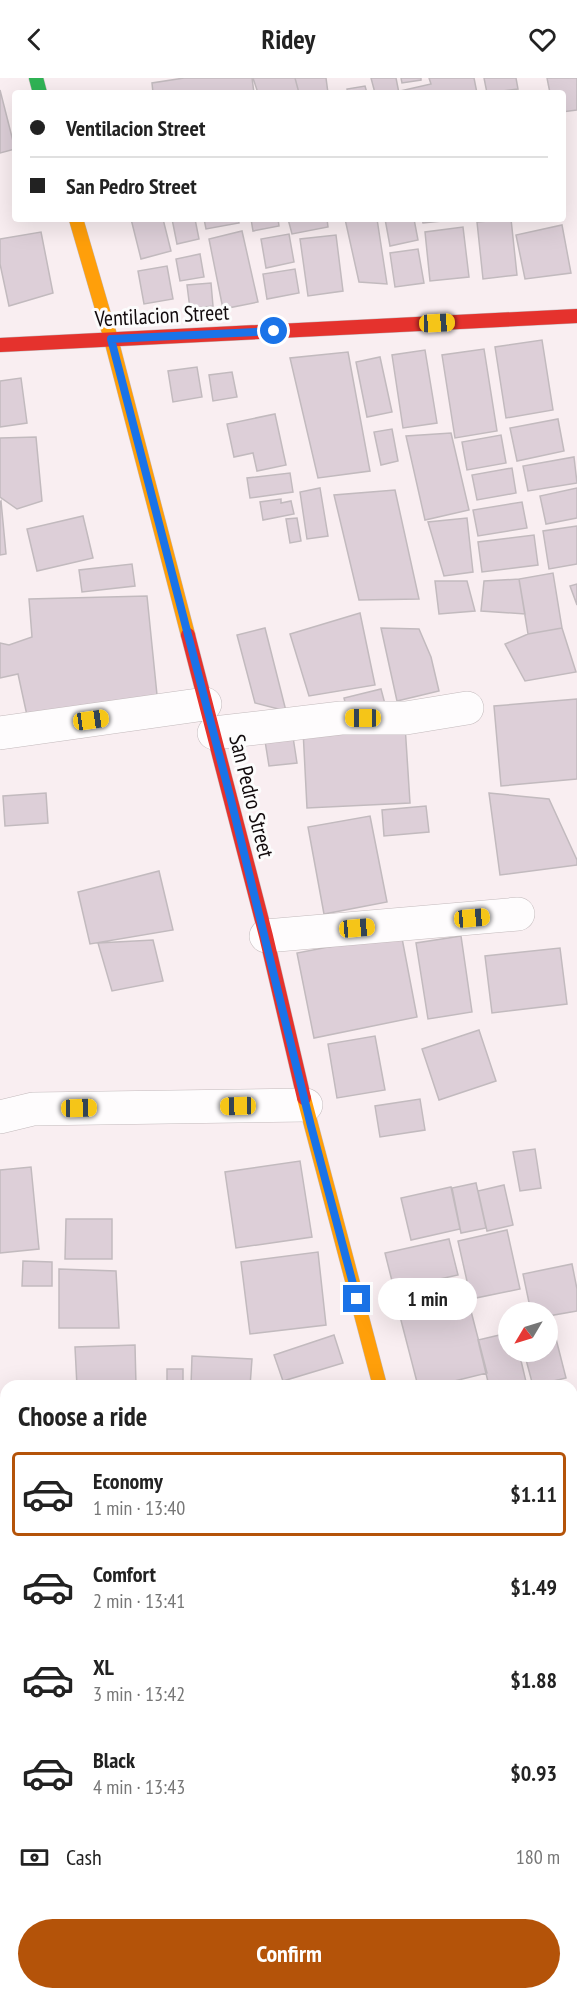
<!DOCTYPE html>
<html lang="en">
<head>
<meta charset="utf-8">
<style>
	:root { --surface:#fff; --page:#f2f2f2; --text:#222; --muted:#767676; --line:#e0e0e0; --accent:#b45309 }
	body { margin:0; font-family:"PT Sans Narrow",sans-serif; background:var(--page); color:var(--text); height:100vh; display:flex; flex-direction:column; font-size:22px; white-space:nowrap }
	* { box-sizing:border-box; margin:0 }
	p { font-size:20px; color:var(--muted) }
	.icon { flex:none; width:33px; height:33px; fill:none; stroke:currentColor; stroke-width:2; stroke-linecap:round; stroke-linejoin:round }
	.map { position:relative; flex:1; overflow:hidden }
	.sheet { position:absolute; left:0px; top:1302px; width:578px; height:620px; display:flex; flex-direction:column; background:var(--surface); border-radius:18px 18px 0 0; box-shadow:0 6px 24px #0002 }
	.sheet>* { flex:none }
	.guide { position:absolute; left:12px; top:12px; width:554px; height:132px; border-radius:6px; box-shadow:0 6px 24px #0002; display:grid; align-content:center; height:132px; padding:0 18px; background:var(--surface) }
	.needle { width:39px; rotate:232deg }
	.fabs { position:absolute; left:498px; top:1224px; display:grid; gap:12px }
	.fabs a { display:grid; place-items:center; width:60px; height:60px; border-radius:50%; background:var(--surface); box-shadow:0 6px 24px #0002; font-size:30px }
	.end { position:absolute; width:27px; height:27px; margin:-14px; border:8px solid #1a73e8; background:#fff; box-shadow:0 0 0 3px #fff }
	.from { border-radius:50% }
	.bubble { position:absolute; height:42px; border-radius:21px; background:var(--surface); box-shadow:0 6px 24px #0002; font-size:20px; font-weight:700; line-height:42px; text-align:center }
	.car { position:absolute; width:18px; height:36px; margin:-18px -9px; border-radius:8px; box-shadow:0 0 4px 2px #0007; background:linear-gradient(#f5c518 24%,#345 0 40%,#f5c518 0 76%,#345 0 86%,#f5c518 0) }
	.guide b { display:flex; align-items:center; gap:21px; height:57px; font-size:22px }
	.guide b+b { border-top:2px solid var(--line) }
	.guide i { width:15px; height:15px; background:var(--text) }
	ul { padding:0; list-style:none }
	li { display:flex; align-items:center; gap:18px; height:84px; margin:0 12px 9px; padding:0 6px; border:3px solid transparent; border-radius:6px }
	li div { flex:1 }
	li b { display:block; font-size:22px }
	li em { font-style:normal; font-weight:700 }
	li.current { border-color:var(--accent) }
	li>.icon { width:54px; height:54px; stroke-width:1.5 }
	h2 { padding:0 18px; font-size:27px; line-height:72px }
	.pay { display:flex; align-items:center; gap:15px; height:66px; padding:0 18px; font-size:22px }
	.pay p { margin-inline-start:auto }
	.primary-button { display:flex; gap:12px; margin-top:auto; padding:12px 18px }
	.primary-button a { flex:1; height:69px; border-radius:36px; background:var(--accent); color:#fff; font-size:24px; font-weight:700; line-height:69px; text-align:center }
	header { display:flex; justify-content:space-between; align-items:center; height:78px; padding:0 18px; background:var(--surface); font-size:27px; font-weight:700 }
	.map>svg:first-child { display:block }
</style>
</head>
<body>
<header><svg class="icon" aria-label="back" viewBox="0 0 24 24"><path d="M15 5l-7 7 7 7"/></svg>Ridey<svg class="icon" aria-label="heart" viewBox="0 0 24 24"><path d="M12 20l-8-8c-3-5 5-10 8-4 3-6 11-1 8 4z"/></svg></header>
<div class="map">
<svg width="577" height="1921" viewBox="0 0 577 1921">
	<rect width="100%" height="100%" fill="#f9eef1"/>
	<path fill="#ddcfd8" stroke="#c2babe" stroke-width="1.5" d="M 184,0 L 252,0 L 254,15 L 153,15 L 152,5 Z
		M 253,0 L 295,0 L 299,15 L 258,15 Z
		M 295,0 L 326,0 L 328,15 L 299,15 Z
		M 371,0 L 396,0 L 399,15 L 375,15 Z
		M 401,0 L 421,0 L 421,2 L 402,5 Z
		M 429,0 L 474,0 L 477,15 L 401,15 L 400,13 L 431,6 Z
		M 484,0 L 516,0 L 518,11 L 487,15 Z
		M 547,0 L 577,0 L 577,32 L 562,34 L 562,15 L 550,15 Z
		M 365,8 L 367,15 L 348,15 L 347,11 Z
		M 0,12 L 15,71 L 0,75 Z
		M 131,141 L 163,141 L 171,173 L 141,181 Z
		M 172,141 L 195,141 L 199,161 L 177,166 Z
		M 204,141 L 238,141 L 239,145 L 206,151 Z
		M 251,141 L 278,141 L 279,148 L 253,153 Z
		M 288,141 L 327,141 L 328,149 L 292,156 Z
		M 345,141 L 377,141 L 387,206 L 359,204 Z
		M 385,141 L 414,141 L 418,162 L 390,168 Z
		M 422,141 L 452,141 L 452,142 L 423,145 Z
		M 511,141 L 517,197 L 483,201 L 477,144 Z
		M 562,147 L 571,195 L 525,201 L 516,157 Z
		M 463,149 L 469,199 L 430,203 L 425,154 Z
		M 242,153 L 258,224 L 223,231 L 209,161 Z
		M 41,154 L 53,215 L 9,228 L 0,186 L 0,161 Z
		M 289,156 L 294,184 L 266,190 L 261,161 Z
		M 336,157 L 343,213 L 308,218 L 300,161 Z
		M 418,171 L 424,205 L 395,209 L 390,175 Z
		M 200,176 L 204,199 L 180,203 L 176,181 Z
		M 167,188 L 173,221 L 144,226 L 138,193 Z
		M 295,191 L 299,215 L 267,221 L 263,196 Z
		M 211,205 L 213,228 L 190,231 L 187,207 Z
		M 542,262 L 553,332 L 506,340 L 495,269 Z
		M 484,271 L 497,353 L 455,360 L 442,277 Z
		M 425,272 L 437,345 L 403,350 L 392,277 Z
		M 348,274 L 370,393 L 318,400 L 290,280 Z
		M 380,279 L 392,334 L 367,339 L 356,284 Z
		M 197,289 L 202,319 L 173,324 L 168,293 Z
		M 232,294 L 237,319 L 213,323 L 209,297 Z
		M 21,300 L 27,345 L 0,349 L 0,303 Z
		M 275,336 L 286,387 L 257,393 L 253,375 L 234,379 L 227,346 Z
		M 558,341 L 564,373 L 517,383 L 510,350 Z
		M 392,351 L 398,383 L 381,387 L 374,354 Z
		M 451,355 L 469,432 L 425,442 L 406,358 Z
		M 501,357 L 506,385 L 467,392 L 462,364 Z
		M 36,359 L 42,423 L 17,431 L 0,419 L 0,360 Z
		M 574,379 L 577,405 L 528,413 L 523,388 Z
		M 512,390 L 516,415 L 477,422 L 472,397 Z
		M 290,395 L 293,414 L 250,420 L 247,400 Z
		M 320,410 L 328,458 L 307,461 L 300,414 Z
		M 577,410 L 577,440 L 546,446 L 540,418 Z
		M 395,412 L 419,521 L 359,522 L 334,417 Z
		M 281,421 L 281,425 L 291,423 L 294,436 L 263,442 L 260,424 Z
		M 1,423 L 6,476 L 0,477 L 0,424 Z
		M 522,424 L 527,450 L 478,458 L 473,432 Z
		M 83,438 L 93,480 L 37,493 L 27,451 Z
		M 297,440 L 301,463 L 290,465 L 286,441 Z
		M 467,440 L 473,494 L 444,498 L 428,444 Z
		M 577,448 L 577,486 L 549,491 L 543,453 Z
		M 534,457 L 538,487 L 482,494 L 478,464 Z
		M 132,486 L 135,508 L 82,514 L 79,492 Z
		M 553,495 L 562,550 L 528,556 L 519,501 Z
		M 519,501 L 525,536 L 481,533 L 484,503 Z
		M 435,503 L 467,503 L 475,533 L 439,536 Z
		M 577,506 L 577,527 L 570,508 Z
		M 147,518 L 157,617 L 28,642 L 18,596 L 0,600 L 0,565 L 9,567 L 32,559 L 29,521 Z
		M 360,535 L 375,607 L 309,618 L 290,556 Z
		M 265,550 L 286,633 L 255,625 L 237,557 Z
		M 381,550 L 419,551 L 431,579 L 439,613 L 397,623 Z
		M 562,550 L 576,594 L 525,603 L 505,566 L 528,556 Z
		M 381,611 L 385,626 L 348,636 L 344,620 Z
		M 577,621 L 577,701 L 501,708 L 494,628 Z
		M 405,647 L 410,725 L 307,730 L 303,652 Z
		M 293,659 L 297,685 L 269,688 L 265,663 Z
		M 46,715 L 48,745 L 5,748 L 3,718 Z
		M 489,715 L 549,721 L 577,782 L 577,787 L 500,797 Z
		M 426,728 L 429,754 L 384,758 L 382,732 Z
		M 370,738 L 387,824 L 324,836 L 308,749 Z
		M 159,793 L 173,852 L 90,866 L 78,814 Z
		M 401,855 L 417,939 L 314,960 L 297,875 Z
		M 461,858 L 472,934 L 428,941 L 416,865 Z
		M 153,862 L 163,903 L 112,913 L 98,865 Z
		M 560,870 L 567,926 L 492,935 L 485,878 Z
		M 479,952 L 496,1003 L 439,1022 L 422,971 Z
		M 375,958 L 385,1012 L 337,1020 L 328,966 Z
		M 420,1021 L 425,1052 L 380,1059 L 375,1028 Z
		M 535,1071 L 541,1110 L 520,1113 L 513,1074 Z
		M 300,1083 L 312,1159 L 236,1170 L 225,1094 Z
		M 31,1089 L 39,1171 L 0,1175 L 0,1092 Z
		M 476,1105 L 486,1150 L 461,1155 L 452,1110 Z
		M 504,1107 L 513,1147 L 487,1153 L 478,1113 Z
		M 451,1109 L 460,1151 L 411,1162 L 401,1120 Z
		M 66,1141 L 112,1141 L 112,1181 L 65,1181 Z
		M 507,1152 L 520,1211 L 471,1221 L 458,1163 Z
		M 449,1161 L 458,1197 L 394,1211 L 385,1175 Z
		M 318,1174 L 326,1247 L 250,1256 L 241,1184 Z
		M 23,1183 L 52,1184 L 52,1208 L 22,1208 Z
		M 572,1186 L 577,1211 L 577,1233 L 548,1238 L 548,1234 L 531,1234 L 523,1196 Z
		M 59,1191 L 116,1193 L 119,1250 L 59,1250 Z
		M 464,1206 L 487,1295 L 434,1308 L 418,1308 L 396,1223 Z
		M 554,1253 L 566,1300 L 533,1308 L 524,1274 L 548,1274 L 548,1255 Z
		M 508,1255 L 508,1274 L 519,1274 L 527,1308 L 489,1308 L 478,1262 Z
		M 334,1257 L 343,1285 L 283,1303 L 274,1277 Z
		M 135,1267 L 136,1308 L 77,1308 L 75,1269 Z
		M 192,1278 L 252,1281 L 250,1308 L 191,1308 Z
		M 167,1291 L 183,1291 L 183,1308 L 167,1308 Z
		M 577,1319 L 577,1371 L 572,1372 L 572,1320 Z
		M 6,1486 L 6,1573 L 0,1574 L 0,1487 Z
		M 572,1519 L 576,1558 L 572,1558 Z
		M 577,1566 L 577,1684 L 572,1685 L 572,1567 Z
		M 6,1586 L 6,1677 L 2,1678 L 0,1669 L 0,1587 Z
		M 577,1699 L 577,1748 L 572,1727 L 572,1701 Z
		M 6,1700 L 6,1765 L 0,1746 L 0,1702 Z
		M 6,1814 L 6,1898 L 0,1900 L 0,1816 Z
		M 6,1911 L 6,1916 L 17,1916 L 18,1921 L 0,1921 L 0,1913 Z
		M 69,1916 L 117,1916 L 119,1921 L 71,1921 Z
		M 170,1916 L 182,1916 L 184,1921 L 149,1921 Z
		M 259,1916 L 283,1916 L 263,1921 L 261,1921 Z"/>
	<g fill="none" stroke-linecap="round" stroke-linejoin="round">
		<defs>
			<path id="street" d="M 0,655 L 205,626
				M 214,655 L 341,640 L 406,640 L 467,630
				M 266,858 L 518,836
				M 0,1039 L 33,1031 L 306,1027
				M 572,1416 L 577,1416
				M 0,1451 L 6,1450"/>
			<path id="fast" d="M 36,0 L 40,15"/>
			<path id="slow" d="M 76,141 L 111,261 L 188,557
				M 304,1020 L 380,1308"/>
			<path id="jam" d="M 0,267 L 577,238
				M 188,557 L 266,858 L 304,1020
				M 555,1916 L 557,1921"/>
		</defs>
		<use href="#street" stroke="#c3babc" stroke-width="34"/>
		<use href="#fast" stroke="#c3babc" stroke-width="15"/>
		<use href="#slow" stroke="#c3babc" stroke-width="15"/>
		<use href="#jam" stroke="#c3babc" stroke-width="15"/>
		<use href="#street" stroke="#fefcfd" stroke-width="33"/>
		<use href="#fast" stroke="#30b455" stroke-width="14"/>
		<use href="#slow" stroke="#ff9f0a" stroke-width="14"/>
		<use href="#jam" stroke="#e5322d" stroke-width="14"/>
	</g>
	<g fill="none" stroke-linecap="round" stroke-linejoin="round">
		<path stroke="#1a73e8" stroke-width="8" d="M 274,253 L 111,261 L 231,722 L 311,1048 L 357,1221"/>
	</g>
	<g text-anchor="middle" stroke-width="6" stroke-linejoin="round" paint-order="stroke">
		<g font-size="22" fill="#120b0d" stroke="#fcfcfc">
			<text transform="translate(162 237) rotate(-3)" y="8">Ventilacion Street</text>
			<text transform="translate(252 718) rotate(76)" y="8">San Pedro Street</text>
		</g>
	</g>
</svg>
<div class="fabs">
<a><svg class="needle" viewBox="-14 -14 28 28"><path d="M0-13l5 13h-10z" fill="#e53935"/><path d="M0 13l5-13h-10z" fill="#767676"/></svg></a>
</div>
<i class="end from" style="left:274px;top:253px"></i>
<i class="end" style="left:357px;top:1221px"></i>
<div class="bubble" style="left:378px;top:1200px;width:99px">1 min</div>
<i class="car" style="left:437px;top:245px;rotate:87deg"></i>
<i class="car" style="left:363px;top:640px;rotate:270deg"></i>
<i class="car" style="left:91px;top:642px;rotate:82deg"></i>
<i class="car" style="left:472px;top:840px;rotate:85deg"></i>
<i class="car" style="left:357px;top:850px;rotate:85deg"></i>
<i class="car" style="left:238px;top:1028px;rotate:269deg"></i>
<i class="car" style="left:79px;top:1030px;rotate:89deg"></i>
<div class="guide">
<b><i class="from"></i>Ventilacion Street</b>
<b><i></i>San Pedro Street</b>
</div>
<section class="sheet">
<h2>Choose a ride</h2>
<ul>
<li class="current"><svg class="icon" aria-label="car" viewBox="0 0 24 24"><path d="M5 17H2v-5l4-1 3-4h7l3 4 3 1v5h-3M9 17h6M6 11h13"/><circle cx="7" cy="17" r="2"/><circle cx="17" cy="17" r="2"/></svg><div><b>Economy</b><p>1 min · 13:40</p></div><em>$1.11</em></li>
<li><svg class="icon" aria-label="car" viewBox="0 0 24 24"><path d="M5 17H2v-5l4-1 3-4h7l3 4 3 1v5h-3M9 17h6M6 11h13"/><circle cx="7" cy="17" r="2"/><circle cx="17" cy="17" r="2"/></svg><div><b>Comfort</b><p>2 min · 13:41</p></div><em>$1.49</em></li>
<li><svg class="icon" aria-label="car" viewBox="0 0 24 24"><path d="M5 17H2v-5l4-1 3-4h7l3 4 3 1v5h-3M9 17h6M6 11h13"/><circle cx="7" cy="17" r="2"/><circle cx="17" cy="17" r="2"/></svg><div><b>XL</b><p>3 min · 13:42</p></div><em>$1.88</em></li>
<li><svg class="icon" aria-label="car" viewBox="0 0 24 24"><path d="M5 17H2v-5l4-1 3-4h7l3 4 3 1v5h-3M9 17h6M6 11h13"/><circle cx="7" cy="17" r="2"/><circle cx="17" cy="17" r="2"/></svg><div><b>Black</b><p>4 min · 13:43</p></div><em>$0.93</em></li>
</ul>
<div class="pay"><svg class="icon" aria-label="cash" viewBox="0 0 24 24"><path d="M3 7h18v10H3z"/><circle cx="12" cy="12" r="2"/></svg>Cash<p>180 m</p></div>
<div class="primary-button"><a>Confirm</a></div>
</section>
</div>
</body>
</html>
